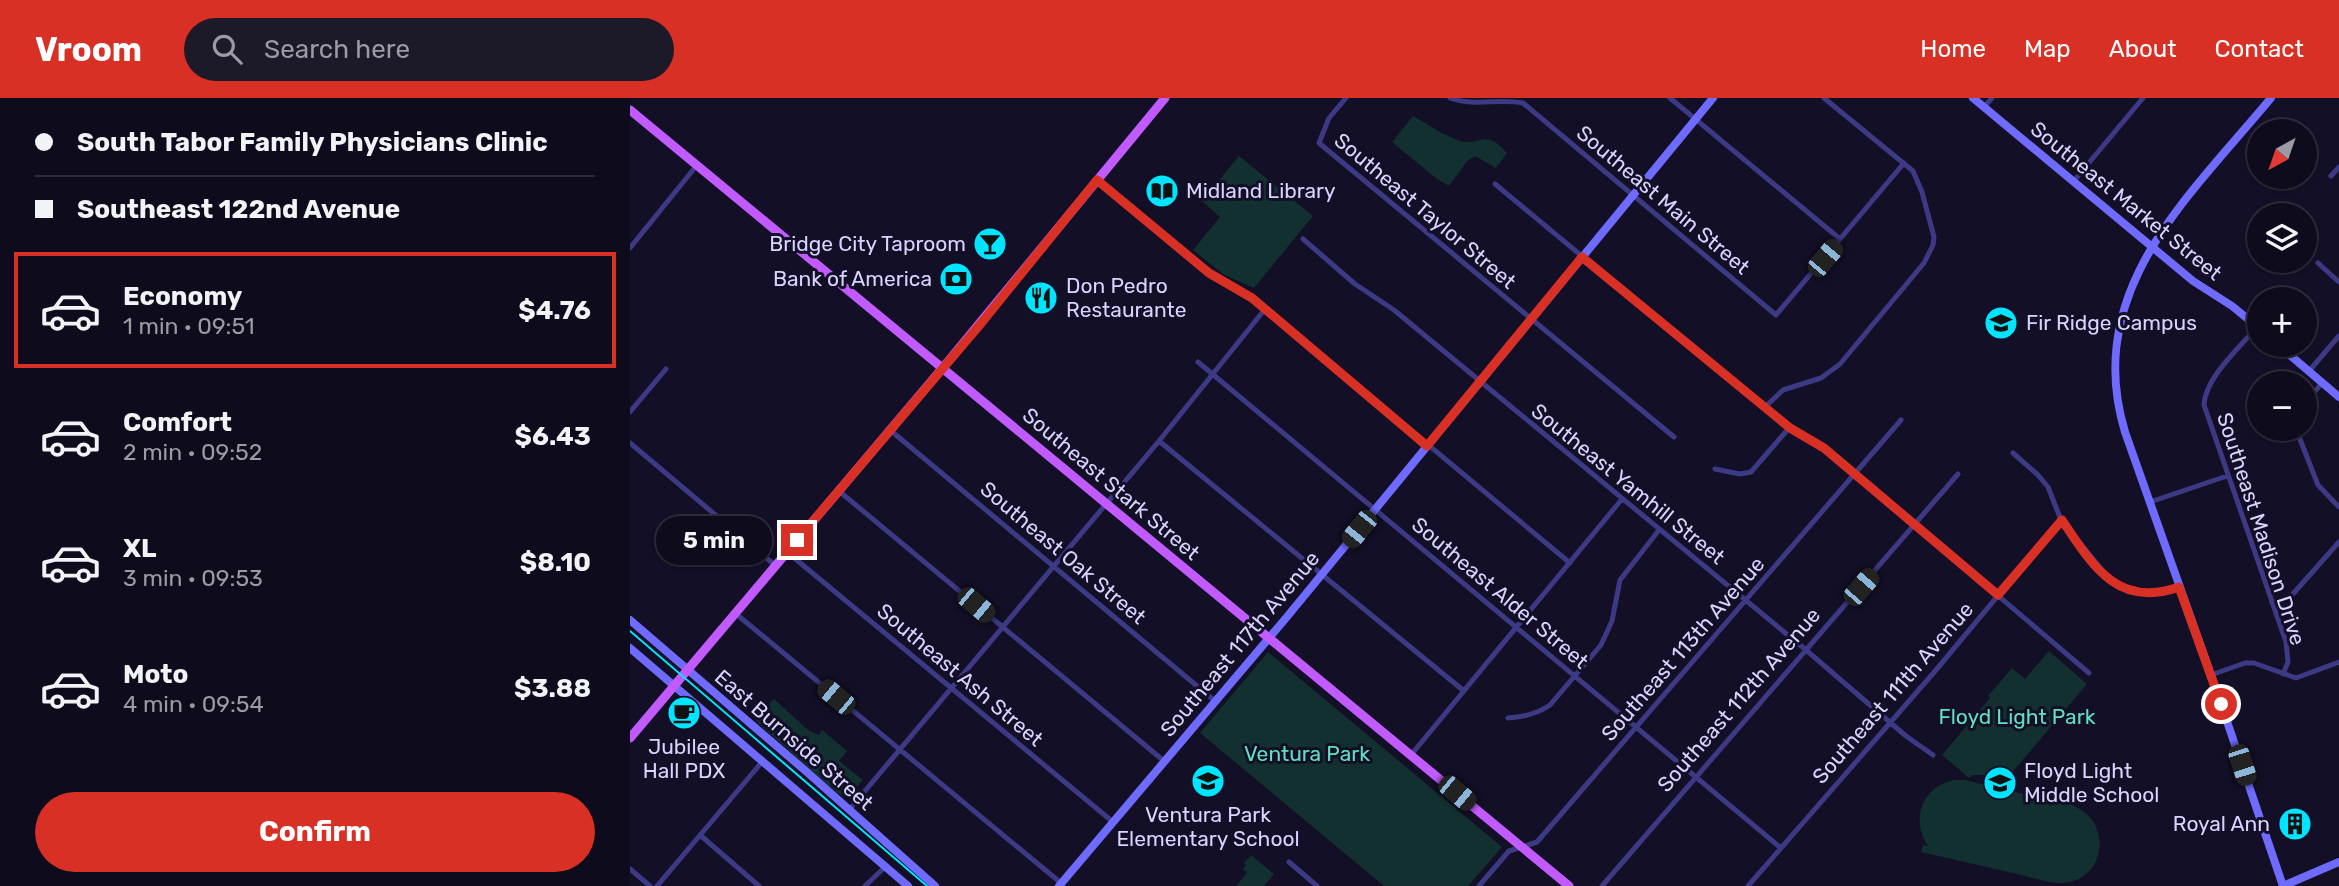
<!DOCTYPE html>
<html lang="en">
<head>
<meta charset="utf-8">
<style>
	:root { --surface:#0e0b1c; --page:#1c1929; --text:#f1f3f6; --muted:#9b9ba3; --line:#2e2b3b; --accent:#d93025 }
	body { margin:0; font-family:Rubik,sans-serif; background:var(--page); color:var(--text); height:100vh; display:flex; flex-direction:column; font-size:26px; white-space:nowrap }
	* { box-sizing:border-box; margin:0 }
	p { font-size:23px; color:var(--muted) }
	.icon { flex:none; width:38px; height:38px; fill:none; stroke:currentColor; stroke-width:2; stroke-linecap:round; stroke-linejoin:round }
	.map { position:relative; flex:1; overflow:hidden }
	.side { display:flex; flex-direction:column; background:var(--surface); width:630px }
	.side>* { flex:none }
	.hud { display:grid; align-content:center; height:154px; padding:0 35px; background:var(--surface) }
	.needle { width:46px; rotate:220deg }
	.fabs { position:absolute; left:1617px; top:21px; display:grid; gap:14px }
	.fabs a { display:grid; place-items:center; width:70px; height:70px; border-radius:50%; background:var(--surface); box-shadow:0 2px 5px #0004,0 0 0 2px var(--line); font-size:35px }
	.end { position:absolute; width:32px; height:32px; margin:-16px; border:9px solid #d93025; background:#fff; box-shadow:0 0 0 4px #fff }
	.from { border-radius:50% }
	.bubble { position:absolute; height:49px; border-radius:24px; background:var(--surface); box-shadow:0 2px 5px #0004,0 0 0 2px var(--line); font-size:23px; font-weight:700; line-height:49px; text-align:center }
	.car { position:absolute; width:21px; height:42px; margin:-21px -10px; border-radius:9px; box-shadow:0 0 5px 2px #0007; background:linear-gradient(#222 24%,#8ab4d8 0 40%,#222 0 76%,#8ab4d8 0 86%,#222 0) }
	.hud b { display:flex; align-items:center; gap:24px; height:66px; font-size:26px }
	.hud b+b { border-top:2px solid var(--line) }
	.hud i { width:18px; height:18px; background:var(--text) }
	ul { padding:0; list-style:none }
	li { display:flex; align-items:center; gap:21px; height:116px; margin:0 14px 10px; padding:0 21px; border:4px solid transparent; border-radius:0px }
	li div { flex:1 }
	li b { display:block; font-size:26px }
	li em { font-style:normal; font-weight:700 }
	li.selected { border-color:var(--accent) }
	li>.icon { width:63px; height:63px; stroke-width:1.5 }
	.cta { display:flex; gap:14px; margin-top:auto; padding:14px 35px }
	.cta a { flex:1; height:80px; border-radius:42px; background:var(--accent); color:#fff; font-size:28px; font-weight:700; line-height:80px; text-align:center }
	header { display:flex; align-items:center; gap:42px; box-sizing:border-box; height:98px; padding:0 35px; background:var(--accent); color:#fff }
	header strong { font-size:33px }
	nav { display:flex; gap:38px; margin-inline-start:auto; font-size:24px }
	.search { width:490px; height:63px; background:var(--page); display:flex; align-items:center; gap:18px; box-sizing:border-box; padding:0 24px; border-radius:38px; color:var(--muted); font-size:26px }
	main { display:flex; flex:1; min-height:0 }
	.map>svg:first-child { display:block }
</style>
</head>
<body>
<header>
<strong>Vroom</strong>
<div class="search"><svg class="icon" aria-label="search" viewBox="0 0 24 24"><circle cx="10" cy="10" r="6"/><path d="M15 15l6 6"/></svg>Search here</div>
<nav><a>Home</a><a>Map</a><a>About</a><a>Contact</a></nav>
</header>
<main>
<section class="side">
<div class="hud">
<b><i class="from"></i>South Tabor Family Physicians Clinic</b>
<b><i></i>Southeast 122nd Avenue</b>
</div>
<ul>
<li class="selected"><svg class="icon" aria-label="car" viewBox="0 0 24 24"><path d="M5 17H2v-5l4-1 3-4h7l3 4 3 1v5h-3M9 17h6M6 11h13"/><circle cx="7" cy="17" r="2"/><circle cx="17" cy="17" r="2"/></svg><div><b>Economy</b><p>1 min · 09:51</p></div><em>$4.76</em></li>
<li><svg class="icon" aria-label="car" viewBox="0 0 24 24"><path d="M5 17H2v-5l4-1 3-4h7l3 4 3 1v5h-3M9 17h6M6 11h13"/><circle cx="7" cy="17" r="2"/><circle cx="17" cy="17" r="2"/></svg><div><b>Comfort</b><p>2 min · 09:52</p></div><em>$6.43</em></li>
<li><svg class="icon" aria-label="car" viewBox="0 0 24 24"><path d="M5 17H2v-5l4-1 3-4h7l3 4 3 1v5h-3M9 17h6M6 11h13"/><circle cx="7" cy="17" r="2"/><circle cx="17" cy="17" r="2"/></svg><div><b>XL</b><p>3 min · 09:53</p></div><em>$8.10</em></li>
<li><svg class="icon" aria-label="car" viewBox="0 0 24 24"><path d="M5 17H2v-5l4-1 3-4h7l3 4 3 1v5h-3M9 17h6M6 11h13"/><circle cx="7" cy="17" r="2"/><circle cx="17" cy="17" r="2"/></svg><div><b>Moto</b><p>4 min · 09:54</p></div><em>$3.88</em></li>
</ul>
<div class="cta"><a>Confirm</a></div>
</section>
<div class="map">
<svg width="1709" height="788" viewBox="0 0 1709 788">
	<rect width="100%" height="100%" fill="#130f26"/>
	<path fill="#12302f" d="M 783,18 C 797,26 812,36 827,42 C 848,51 854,28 877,55 L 866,70 L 845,58 L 837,63 L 819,88 L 807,81 L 762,44 Z
		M 609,58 L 683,118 L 624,190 L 593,176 L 563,152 L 590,119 L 572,103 Z
		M 1419,553 L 1457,586 L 1380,677 L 1342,677 L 1339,680 L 1312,657 L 1360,600 L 1358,598 L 1382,570 L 1395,581 Z
		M 638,554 L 872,749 L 838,788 L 754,788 L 570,635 Z
		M 144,601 L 178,632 L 189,637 L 192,632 L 217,653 L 209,663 L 233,682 L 218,699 L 213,699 L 198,687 L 128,625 L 124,620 Z
		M 1324,682 L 1335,682 L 1441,707 C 1485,722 1476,785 1430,785 C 1416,785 1401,779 1387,776 C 1355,769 1323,761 1291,754 L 1293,747 L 1298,748 C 1280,721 1292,689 1324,682 Z
		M 621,757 L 644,776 L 634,788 L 606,788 L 617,775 L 613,771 L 616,767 L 614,765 Z"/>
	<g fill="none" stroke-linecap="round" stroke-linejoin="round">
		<path stroke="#3d3a85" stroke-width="5" d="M 716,0 L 699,20 L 689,45 L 1044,339
			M 820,0 C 845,9 869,0 893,5 L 1146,217 L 1274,65
			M 1040,0 L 1210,141
			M 1354,9 L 1362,0
			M 1701,78 L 1709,69
			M 467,82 L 579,175 L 622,200 L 940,465
			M 1443,84 L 1513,0
			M 865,86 L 1159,330 L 1193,350 L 1225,376 L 1459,575
			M 673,141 L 725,186 L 764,212 L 793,236 L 1176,552 L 1276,638 L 1303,657
			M 0,150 L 67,67
			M 1688,165 L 1709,184
			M 1627,229 C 1610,249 1575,280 1574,307 L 1656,544 L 1658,564 L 1653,576
			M 568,264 L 1151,750
			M 1679,273 L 1709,238
			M 1675,305 L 1692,285
			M 1135,309 L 1153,292 L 1191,280 L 1210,266 L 1294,165 L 1303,147 L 1304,139 L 1292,94 L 1283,73 L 1194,0
			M 0,314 L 36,271
			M 1666,331 L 1688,387 L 1709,409
			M 260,332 L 585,603
			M 529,343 L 834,593
			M 0,345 L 146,468
			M 1383,355 L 1408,377 L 1418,389 L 1431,422 L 1483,485 C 1505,499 1526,497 1549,489
			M 1085,371 L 1110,376 L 1121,374 L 1159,330
			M 209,393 L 534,663
			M 1520,404 L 1597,378
			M 157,454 L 483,724
			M 1642,505 L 1662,497 L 1709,444
			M 105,515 L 431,785
			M 1581,577 L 1615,565 L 1624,565 L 1666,580 L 1709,564
			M 878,620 C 894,619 907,616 920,607 L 971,547 L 982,523 L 990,482 L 1029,432
			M 781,657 L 992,401
			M 219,712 L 529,343 L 635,211
			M 70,737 L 129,788
			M 659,764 L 687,788
			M 0,771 L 20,788
			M 27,788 L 132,664
			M 235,788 L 256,768
			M 849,788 L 879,753 L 907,744 L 1271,322
			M 972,788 L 1328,376
			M 1118,788 L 1306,572 L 1431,422"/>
		<path stroke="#6f6bff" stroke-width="8" d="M 1343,0 L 1563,183 L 1602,208 L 1629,230
			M 1641,0 C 1559,99 1452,192 1495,334 L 1586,591 L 1653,788
			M 1648,247 L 1709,299
			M 0,522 L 178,675 L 305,788
			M 0,550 L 278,788
			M 429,788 L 656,520 L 1083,0
			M 1653,788 L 1709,764"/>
		<path stroke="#c25bff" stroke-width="9" d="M 0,12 L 939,788
			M 0,640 L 321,260 L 535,0"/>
		<path stroke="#00e5ff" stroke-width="2" d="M 0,533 L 297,788"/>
	</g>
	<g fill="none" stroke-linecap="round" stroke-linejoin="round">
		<path stroke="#d93025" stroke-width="9" d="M 167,442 L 353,223 L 467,82 L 579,175 L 622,200 L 797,348 L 952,159 L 1160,330 L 1194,350 L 1368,497 L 1432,422 C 1462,467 1488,511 1549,489 L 1591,606"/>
	</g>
	<defs>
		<symbol id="library-disc" viewBox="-11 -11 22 22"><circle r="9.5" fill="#00e5ff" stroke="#130f26"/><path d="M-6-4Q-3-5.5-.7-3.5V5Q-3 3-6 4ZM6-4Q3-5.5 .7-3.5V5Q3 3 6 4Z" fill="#111"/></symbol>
		<symbol id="bar-disc" viewBox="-11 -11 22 22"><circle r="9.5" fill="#00e5ff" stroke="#130f26"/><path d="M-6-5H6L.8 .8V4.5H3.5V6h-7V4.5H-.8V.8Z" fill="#111"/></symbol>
		<symbol id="bank-disc" viewBox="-11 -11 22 22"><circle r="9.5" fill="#00e5ff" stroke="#130f26"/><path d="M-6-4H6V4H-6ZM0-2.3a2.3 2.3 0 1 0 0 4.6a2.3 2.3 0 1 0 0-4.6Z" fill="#111"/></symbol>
		<symbol id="restaurant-disc" viewBox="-11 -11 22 22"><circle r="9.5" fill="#00e5ff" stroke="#130f26"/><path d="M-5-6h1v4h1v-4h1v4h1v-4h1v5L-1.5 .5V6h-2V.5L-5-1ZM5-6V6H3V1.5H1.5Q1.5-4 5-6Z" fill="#111"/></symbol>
		<symbol id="school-disc" viewBox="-11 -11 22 22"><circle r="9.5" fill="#00e5ff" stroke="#130f26"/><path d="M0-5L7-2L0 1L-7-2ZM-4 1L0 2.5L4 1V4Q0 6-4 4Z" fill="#111"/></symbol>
		<symbol id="cafe-disc" viewBox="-11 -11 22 22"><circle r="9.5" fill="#00e5ff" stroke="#130f26"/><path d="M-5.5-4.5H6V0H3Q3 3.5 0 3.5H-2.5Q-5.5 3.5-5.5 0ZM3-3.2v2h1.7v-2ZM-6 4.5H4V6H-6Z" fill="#111"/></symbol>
		<symbol id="building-disc" viewBox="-11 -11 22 22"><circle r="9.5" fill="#00e5ff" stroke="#130f26"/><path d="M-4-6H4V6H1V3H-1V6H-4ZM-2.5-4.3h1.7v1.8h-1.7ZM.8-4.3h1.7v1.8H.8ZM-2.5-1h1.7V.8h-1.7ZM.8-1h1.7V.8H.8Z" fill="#111"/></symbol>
	</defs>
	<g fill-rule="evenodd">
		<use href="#library-disc" x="513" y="74" width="38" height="38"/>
		<use href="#bar-disc" x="341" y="127" width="38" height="38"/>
		<use href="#bank-disc" x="307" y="162" width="38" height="38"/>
		<use href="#restaurant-disc" x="392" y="181" width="38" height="38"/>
		<use href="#school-disc" x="1352" y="206" width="38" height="38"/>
		<use href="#cafe-disc" x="35" y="596" width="38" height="38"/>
		<use href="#school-disc" x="559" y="664" width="38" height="38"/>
		<use href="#school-disc" x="1351" y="666" width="38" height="38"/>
		<use href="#building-disc" x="1646" y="707" width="38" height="38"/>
	</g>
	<g text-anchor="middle" stroke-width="6" stroke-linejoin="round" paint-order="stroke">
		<g font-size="21" fill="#d9d4ff" stroke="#130f26" text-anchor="start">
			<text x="556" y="100">Midland Library</text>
			<text x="336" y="153" text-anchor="end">Bridge City Taproom</text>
			<text x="302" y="188" text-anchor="end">Bank of America</text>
			<text x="436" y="195">Don Pedro<tspan x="436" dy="24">Restaurante</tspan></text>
			<text x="1396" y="232">Fir Ridge Campus</text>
			<text x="54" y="656" text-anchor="middle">Jubilee<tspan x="54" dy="24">Hall PDX</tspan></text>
			<text x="1394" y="680">Floyd Light<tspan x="1394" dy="24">Middle School</tspan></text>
			<text x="578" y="724" text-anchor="middle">Ventura Park<tspan x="578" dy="24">Elementary School</tspan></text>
			<text x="1640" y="733" text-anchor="end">Royal Ann</text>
		</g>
		<g font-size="21" fill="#d9d4ff" stroke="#130f26">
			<text transform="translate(1033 102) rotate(40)" y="7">Southeast Main Street</text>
			<text transform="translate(1496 103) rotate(39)" y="7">Southeast Market Street</text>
			<text transform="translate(795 113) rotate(40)" y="7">Southeast Taylor Street</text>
			<text transform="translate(481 386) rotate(40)" y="7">Southeast Stark Street</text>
			<text transform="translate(998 386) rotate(39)" y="7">Southeast Yamhill Street</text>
			<text transform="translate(1631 431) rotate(72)" y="7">Southeast Madison Drive</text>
			<text transform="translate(433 455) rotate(40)" y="7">Southeast Oak Street</text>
			<text transform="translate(870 495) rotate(40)" y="7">Southeast Alder Street</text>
			<text transform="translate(610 546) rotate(-50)" y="7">Southeast 117th Avenue</text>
			<text transform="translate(1053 551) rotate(-49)" y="7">Southeast 113th Avenue</text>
			<text transform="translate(330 577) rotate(40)" y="7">Southeast Ash Street</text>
			<text transform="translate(1263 595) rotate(-49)" y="7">Southeast 111th Avenue</text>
			<text transform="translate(1109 602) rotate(-49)" y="7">Southeast 112th Avenue</text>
			<text transform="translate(164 642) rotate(41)" y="7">East Burnside Street</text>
		</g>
		<g font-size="21" fill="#5fe0c0" stroke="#130f26">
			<text x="1387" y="626">Floyd Light Park</text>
			<text x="677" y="663">Ventura Park</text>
		</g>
	</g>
</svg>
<div class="fabs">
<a><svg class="needle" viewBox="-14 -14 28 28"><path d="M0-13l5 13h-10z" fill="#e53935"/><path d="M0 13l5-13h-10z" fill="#9b9ba3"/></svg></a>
<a><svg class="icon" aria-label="layers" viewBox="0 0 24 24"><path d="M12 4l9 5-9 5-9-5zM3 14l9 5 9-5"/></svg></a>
<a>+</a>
<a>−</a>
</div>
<i class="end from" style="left:1591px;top:606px"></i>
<i class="end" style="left:167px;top:442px"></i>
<div class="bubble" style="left:26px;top:418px;width:116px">5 min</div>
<i class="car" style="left:1195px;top:160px;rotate:40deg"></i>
<i class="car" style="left:729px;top:431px;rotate:219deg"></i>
<i class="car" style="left:1231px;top:489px;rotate:41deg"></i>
<i class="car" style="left:346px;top:507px;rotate:130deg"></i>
<i class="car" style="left:206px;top:599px;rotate:310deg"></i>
<i class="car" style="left:1612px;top:667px;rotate:162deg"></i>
<i class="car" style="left:827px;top:695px;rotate:130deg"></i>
</div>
</main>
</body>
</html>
